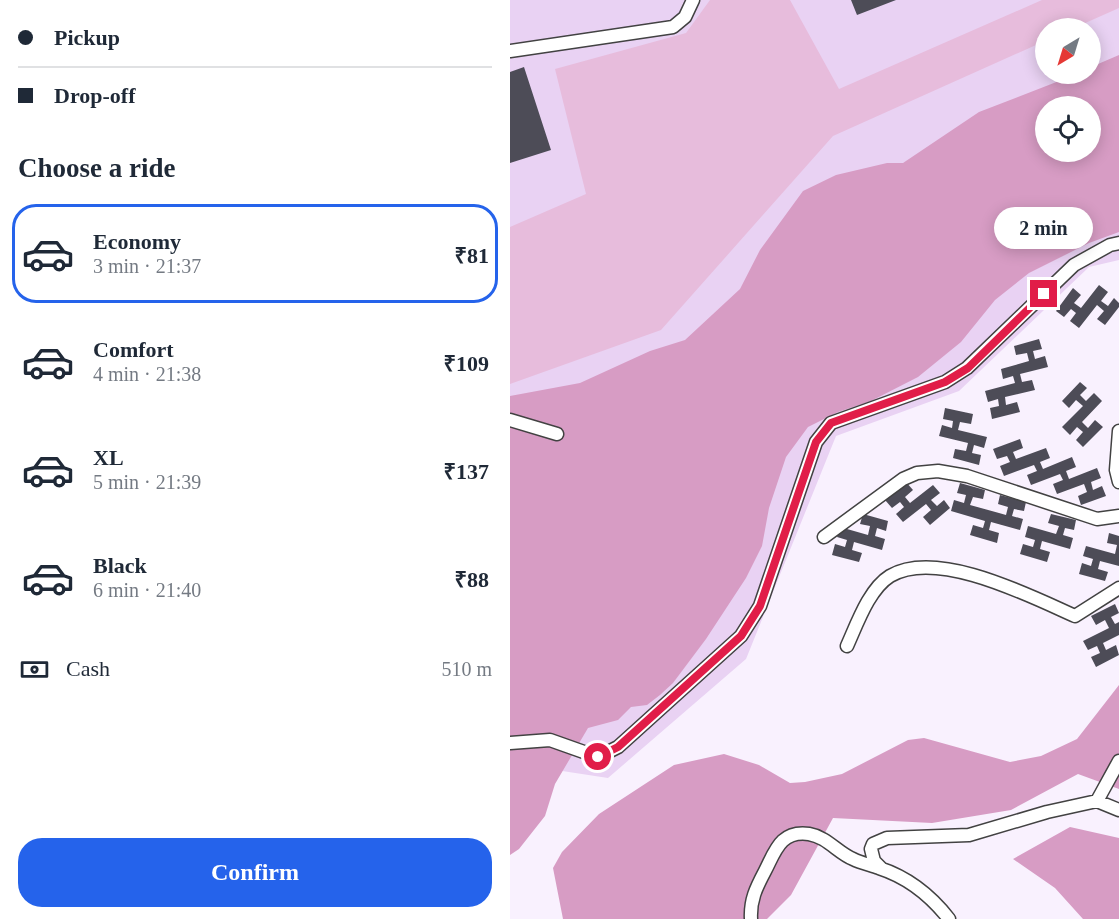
<!DOCTYPE html>
<html lang="en">
<head>
<meta charset="utf-8">
<style>
	:root { --surface:#fff; --page:#f2f2f3; --text:#1f2937; --muted:#747a83; --line:#e0e1e3; --accent:#2563eb }
	body { margin:0; font-family:Georgia,serif; background:var(--page); color:var(--text); height:100vh; display:flex; flex-direction:column; font-size:22px; white-space:nowrap }
	* { box-sizing:border-box; margin:0 }
	p { font-size:20px; color:var(--muted) }
	.icon { flex:none; width:33px; height:33px; fill:none; stroke:currentColor; stroke-width:2; stroke-linecap:round; stroke-linejoin:round }
	.map { position:relative; flex:1; overflow:hidden }
	.sheet { display:flex; flex-direction:column; background:var(--surface); width:510px }
	.sheet>* { flex:none }
	.top-card { display:grid; align-content:center; height:132px; padding:0 18px; background:var(--surface) }
	.needle { width:39px; rotate:218deg }
	.controls { position:absolute; left:525px; top:18px; display:grid; gap:12px }
	.controls a { display:grid; place-items:center; width:66px; height:66px; border-radius:50%; background:var(--surface); box-shadow:0 3px 15px #0003; font-size:30px }
	.end { position:absolute; width:27px; height:27px; margin:-14px; border:8px solid #e11d48; background:#fff; box-shadow:0 0 0 3px #fff }
	.from { border-radius:50% }
	.bubble { position:absolute; height:42px; border-radius:21px; background:var(--surface); box-shadow:0 3px 15px #0003; font-size:20px; font-weight:800; line-height:42px; text-align:center }
	.top-card b { display:flex; align-items:center; gap:21px; height:57px; font-size:22px }
	.top-card b+b { border-top:2px solid var(--line) }
	.top-card i { width:15px; height:15px; background:var(--text) }
	ul { padding:0; list-style:none }
	li { display:flex; align-items:center; gap:18px; height:99px; margin:0 12px 9px; padding:0 6px; border:3px solid transparent; border-radius:24px }
	li div { flex:1 }
	li b { display:block; font-size:22px }
	li em { font-style:normal; font-weight:800 }
	li.active { border-color:var(--accent) }
	li>.icon { width:54px; height:54px; stroke-width:1.5 }
	h2 { padding:0 18px; font-size:27px; line-height:72px }
	.pay { display:flex; align-items:center; gap:15px; height:66px; padding:0 18px; font-size:22px }
	.pay p { margin-inline-start:auto }
	.primary-button { display:flex; gap:12px; margin-top:auto; padding:12px 18px }
	.primary-button a { flex:1; height:69px; border-radius:24px; background:var(--accent); color:#fff; font-size:24px; font-weight:800; line-height:69px; text-align:center }
	main { display:flex; flex:1; min-height:0 }
	.map>svg:first-child { display:block }
</style>
</head>
<body>
<main>
<section class="sheet">
<div class="top-card">
<b><i class="from"></i>Pickup</b>
<b><i></i>Drop-off</b>
</div>
<h2>Choose a ride</h2>
<ul>
<li class="active"><svg class="icon" aria-label="car" viewBox="0 0 24 24"><path d="M5 17H2v-5l4-1 3-4h7l3 4 3 1v5h-3M9 17h6M6 11h13"/><circle cx="7" cy="17" r="2"/><circle cx="17" cy="17" r="2"/></svg><div><b>Economy</b><p>3 min · 21:37</p></div><em>₹81</em></li>
<li><svg class="icon" aria-label="car" viewBox="0 0 24 24"><path d="M5 17H2v-5l4-1 3-4h7l3 4 3 1v5h-3M9 17h6M6 11h13"/><circle cx="7" cy="17" r="2"/><circle cx="17" cy="17" r="2"/></svg><div><b>Comfort</b><p>4 min · 21:38</p></div><em>₹109</em></li>
<li><svg class="icon" aria-label="car" viewBox="0 0 24 24"><path d="M5 17H2v-5l4-1 3-4h7l3 4 3 1v5h-3M9 17h6M6 11h13"/><circle cx="7" cy="17" r="2"/><circle cx="17" cy="17" r="2"/></svg><div><b>XL</b><p>5 min · 21:39</p></div><em>₹137</em></li>
<li><svg class="icon" aria-label="car" viewBox="0 0 24 24"><path d="M5 17H2v-5l4-1 3-4h7l3 4 3 1v5h-3M9 17h6M6 11h13"/><circle cx="7" cy="17" r="2"/><circle cx="17" cy="17" r="2"/></svg><div><b>Black</b><p>6 min · 21:40</p></div><em>₹88</em></li>
</ul>
<div class="pay"><svg class="icon" aria-label="cash" viewBox="0 0 24 24"><path d="M3 7h18v10H3z"/><circle cx="12" cy="12" r="2"/></svg>Cash<p>510 m</p></div>
<div class="primary-button"><a>Confirm</a></div>
</section>
<div class="map">
<svg width="609" height="919" viewBox="0 0 609 919">
	<rect width="100%" height="100%" fill="#f9f1fe"/>
	<path fill="#e9d2f3" fill-rule="evenodd" d="M 0,0 L 609,0 L 609,260 L 579,267 L 449,391 L 326,436 L 236,659 L 98,778 L 0,763 ZM 536,28 L 580,28 L 580,74 L 536,74 ZM 536,106 L 580,106 L 580,152 L 536,152 Z"/>
	<path fill="#e7bcdc" d="M 200,0 L 280,0 L 329,89 L 532,0 L 609,0 L 609,8 L 564,28 L 536,28 L 535,41 L 323,136 L 151,330 L 0,384 L 0,227 L 76,194 L 45,69 L 176,33 Z"/>
	<path fill="#d79cc4" fill-rule="evenodd" d="M 609,55 L 609,232 L 579,243 L 519,273 L 485,300 L 451,342 L 408,377 L 361,401 L 328,412 L 298,427 L 276,457 L 259,508 L 252,546 L 236,578 L 196,639 L 163,683 L 150,695 L 137,705 L 121,707 L 108,720 L 78,728 L 45,784 L 35,816 L 9,849 L 0,855 L 0,396 L 70,383 L 140,351 L 175,340 L 230,289 L 250,250 L 293,191 L 326,175 L 377,163 L 393,163 L 469,112 L 567,74 L 580,74 L 581,67 ZM 536,106 L 580,106 L 580,152 L 536,152 Z
		M 609,685 L 609,789 L 568,774 L 501,810 L 422,823 L 323,818 L 281,895 L 257,919 L 53,919 L 43,868 L 52,852 L 89,814 L 164,765 L 214,754 L 249,765 L 280,783 L 295,782 L 332,774 L 398,740 L 414,738 L 500,762 L 531,756 L 567,739 Z
		M 560,827 L 609,838 L 609,919 L 573,919 L 545,888 L 503,859 Z"/>
	<path fill="#4d4c57" d="M 341,0 L 386,0 L 347,15 Z
		M 14,67 L 41,150 L 0,163 L 0,72 Z
		M 589,285 L 598,292 L 591,301 L 598,306 L 604,298 L 609,303 L 609,307 L 595,325 L 587,319 L 594,311 L 587,305 L 569,328 L 560,321 L 566,313 L 561,309 L 554,317 L 546,311 L 563,288 L 571,295 L 564,303 L 571,308 Z
		M 529,339 L 532,349 L 523,351 L 525,359 L 535,356 L 538,367 L 510,374 L 512,382 L 522,380 L 525,390 L 495,397 L 496,405 L 507,402 L 510,412 L 482,419 L 480,408 L 489,406 L 488,399 L 478,402 L 475,391 L 505,383 L 503,376 L 493,379 L 491,369 L 519,361 L 517,353 L 506,355 L 504,346 Z
		M 570,382 L 577,388 L 570,395 L 576,401 L 584,393 L 592,401 L 572,422 L 578,428 L 585,420 L 593,427 L 573,447 L 566,440 L 573,432 L 567,427 L 560,435 L 552,427 L 573,406 L 566,400 L 559,408 L 552,401 Z
		M 435,408 L 463,414 L 461,424 L 450,422 L 448,430 L 477,437 L 474,448 L 464,445 L 462,453 L 471,455 L 469,465 L 443,458 L 445,449 L 456,451 L 458,443 L 429,436 L 432,425 L 442,428 L 443,421 L 433,419 Z
		M 510,439 L 513,448 L 503,452 L 506,459 L 536,448 L 540,458 L 530,462 L 533,469 L 562,457 L 566,467 L 556,471 L 559,479 L 587,468 L 591,478 L 581,482 L 583,490 L 592,486 L 596,496 L 571,505 L 568,496 L 577,492 L 574,484 L 547,494 L 543,484 L 553,480 L 550,474 L 521,485 L 517,475 L 527,471 L 524,465 L 494,476 L 490,466 L 500,462 L 497,456 L 487,459 L 483,449 Z
		M 396,482 L 403,490 L 395,497 L 400,503 L 423,485 L 430,493 L 421,500 L 427,506 L 434,500 L 440,508 L 420,525 L 413,517 L 421,510 L 416,504 L 393,522 L 386,514 L 394,507 L 390,502 L 382,508 L 375,500 Z
		M 450,483 L 475,490 L 473,499 L 463,497 L 460,505 L 489,513 L 496,515 L 498,507 L 488,504 L 490,495 L 516,502 L 514,511 L 504,509 L 502,516 L 513,519 L 510,530 L 481,522 L 479,530 L 489,533 L 487,543 L 460,535 L 463,525 L 473,528 L 475,521 L 441,511 L 444,500 L 454,503 L 456,495 L 447,493 Z
		M 353,514 L 378,521 L 376,531 L 367,528 L 365,536 L 375,539 L 372,550 L 344,542 L 342,550 L 352,553 L 349,562 L 322,555 L 325,544 L 335,547 L 337,540 L 327,537 L 330,527 L 358,535 L 360,526 L 350,524 Z
		M 541,514 L 566,520 L 564,530 L 555,528 L 553,535 L 563,538 L 560,549 L 532,541 L 530,549 L 540,552 L 537,562 L 510,554 L 513,544 L 523,547 L 525,540 L 515,537 L 518,526 L 546,534 L 549,526 L 538,523 Z
		M 599,533 L 609,536 L 609,566 L 590,561 L 588,569 L 598,572 L 595,581 L 569,574 L 572,563 L 581,566 L 583,559 L 573,556 L 576,546 L 605,554 L 607,545 L 597,543 Z
		M 605,604 L 609,613 L 601,617 L 605,624 L 609,622 L 609,635 L 593,643 L 596,650 L 606,645 L 609,655 L 586,667 L 581,657 L 590,653 L 587,646 L 578,650 L 573,641 L 599,628 L 595,620 L 586,625 L 581,616 Z"/>
	<g fill="none" stroke-linecap="round" stroke-linejoin="round">
		<defs>
			<path id="minor" d="M 0,51 L 163,27 L 175,17 L 183,0
				M 0,420 L 47,434
				M 609,431 L 606,470 L 609,482
				M 314,537 L 393,479 L 407,473 L 428,471 L 457,476 L 587,519 L 609,516
				M 337,646 C 347,624 359,589 380,576 C 427,548 520,596 565,616 L 609,588
				M 0,743 L 40,740 L 88,757 L 108,747 L 231,636 L 250,606 L 306,442 L 321,423 L 435,382 L 457,368 L 564,265 L 600,245 L 609,243
				M 587,801 L 609,761
				M 371,868 L 364,861 L 361,849 L 363,844 L 377,838 L 459,835 L 537,812 L 587,801 L 609,810
				M 241,919 C 240,900 246,888 255,871 C 265,852 270,830 299,834 C 317,837 328,853 343,859 C 351,863 361,865 369,868 C 397,877 421,896 439,919"/>
		</defs>
		<use href="#minor" stroke="#424242" stroke-width="15"/>
		<use href="#minor" stroke="#fff" stroke-width="12"/>
	</g>
	<g fill="none" stroke-linecap="round" stroke-linejoin="round">
		<path stroke="#e11d48" stroke-width="8" d="M 88,757 L 108,747 L 231,636 L 250,606 L 306,442 L 321,423 L 435,382 L 458,368 L 534,294"/>
	</g>
</svg>
<div class="controls">
<a><svg class="needle" viewBox="-14 -14 28 28"><path d="M0-13l5 13h-10z" fill="#e53935"/><path d="M0 13l5-13h-10z" fill="#747a83"/></svg></a>
<a><svg class="icon" aria-label="locate" viewBox="0 0 24 24"><circle cx="12" cy="12" r="6"/><path d="M12 2v4M12 18v4M2 12h4M18 12h4"/></svg></a>
</div>
<i class="end from" style="left:88px;top:757px"></i>
<i class="end" style="left:534px;top:294px"></i>
<div class="bubble" style="left:484px;top:207px;width:99px">2 min</div>
</div>
</main>
</body>
</html>
